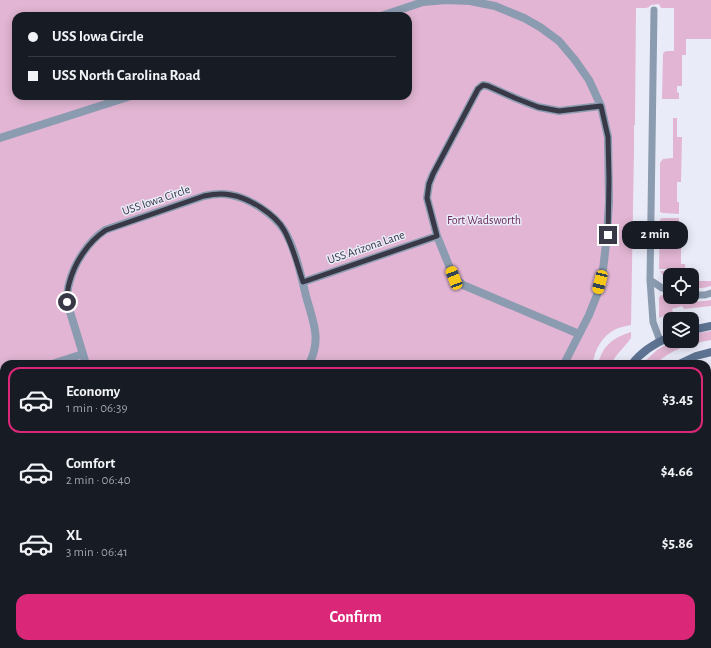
<!DOCTYPE html>
<html lang="en">
<head>
<meta charset="utf-8">
<style>
	:root { --surface:#171b24; --page:#242831; --text:#f1f3f6; --muted:#9ea1a6; --line:#363941; --accent:#db2777 }
	body { margin:0; font-family:"Alegreya Sans",sans-serif; background:var(--page); color:var(--text); height:100vh; display:flex; flex-direction:column; font-size:15px; white-space:nowrap }
	* { box-sizing:border-box; margin:0 }
	p { font-size:13px; color:var(--muted) }
	.icon { flex:none; width:22px; height:22px; fill:none; stroke:currentColor; stroke-width:2; stroke-linecap:round; stroke-linejoin:round }
	.map { position:relative; flex:1; overflow:hidden }
	.details { position:absolute; left:0px; top:360px; width:711px; height:288px; display:flex; flex-direction:column; background:var(--surface); border-radius:12px 12px 0 0; box-shadow:0 2px 10px #0003 }
	.details>* { flex:none }
	.banner { position:absolute; left:12px; top:12px; width:400px; height:88px; border-radius:12px; box-shadow:0 2px 10px #0003; display:grid; align-content:center; height:88px; padding:0 16px; background:var(--surface) }
	.buttons { position:absolute; left:663px; top:268px; display:grid; gap:8px }
	.buttons a { display:grid; place-items:center; width:36px; height:36px; border-radius:8px; background:var(--surface); box-shadow:0 2px 10px #0003; font-size:20px }
	.end { position:absolute; width:18px; height:18px; margin:-9px; border:5px solid #383846; background:#fff; box-shadow:0 0 0 2px #fff }
	.from { border-radius:50% }
	.bubble { position:absolute; height:28px; border-radius:12px; background:var(--surface); box-shadow:0 2px 10px #0003; font-size:13px; font-weight:600; line-height:28px; text-align:center }
	.car { position:absolute; width:12px; height:24px; margin:-12px -6px; border-radius:5px; box-shadow:0 0 3px 1px #0007; background:linear-gradient(#f5c518 24%,#345 0 40%,#f5c518 0 76%,#345 0 86%,#f5c518 0) }
	.banner b { display:flex; align-items:center; gap:14px; height:38px; font-size:15px }
	.banner b+b { border-top:1px solid var(--line) }
	.banner i { width:10px; height:10px; background:var(--text) }
	ul { padding:7px 0 0; list-style:none }
	li { display:flex; align-items:center; gap:12px; height:66px; margin:0 8px 6px; padding:0 8px; border:2px solid transparent; border-radius:12px }
	li div { flex:1 }
	li b { display:block; font-size:15px }
	li em { font-style:normal; font-weight:600 }
	li.current { border-color:var(--accent) }
	li>.icon { width:36px; height:36px; stroke-width:1.5 }
	.primary-button { display:flex; gap:8px; margin-top:auto; padding:8px 16px }
	.primary-button a { flex:1; height:46px; border-radius:12px; background:var(--accent); color:#fff; font-size:16px; font-weight:600; line-height:46px; text-align:center }
	.map>svg:first-child { display:block }
</style>
</head>
<body>
<div class="map">
<svg width="711" height="648" viewBox="0 0 711 648">
	<rect width="100%" height="100%" fill="#eaebf9"/>
	<path fill="#e1b5d3" fill-rule="evenodd" d="M 0,0 L 711,0 L 711,39 L 686,39 L 686,55 L 682,55 L 682,86 L 677,86 L 677,92 L 679,93 L 679,99 L 662,99 L 663,54 C 664,50 670,51 674,51 L 674,8 L 661,8 L 659,4 L 651,5 L 649,7 L 646,8 L 636,8 L 635,120 L 635,125 L 634,125 L 634,150 L 631,325 C 626,326 620,327 616,329 C 603,335 594,350 593,364 L 4,364 L 4,644 L 594,644 L 594,648 L 0,648 ZM 16,16 L 408,16 L 408,96 L 16,96 Z
		M 673,118 L 677,118 L 677,137 L 682,137 L 681,182 L 677,182 L 677,202 L 679,202 L 679,214 L 663,213 L 660,212 L 660,163 L 663,159 L 673,158 Z
		M 663,218 L 679,218 L 679,226 L 676,226 L 676,233 L 681,234 L 681,264 L 685,264 L 685,269 L 659,269 L 660,219 Z
		M 660,271 L 680,271 L 680,275 L 670,275 L 670,283 L 664,277 Z
		M 692,281 L 711,281 L 711,286 L 703,288 L 692,288 Z
		M 661,295 C 667,296 672,299 677,301 C 686,302 702,302 711,300 L 711,306 L 684,309 L 682,306 L 672,309 L 673,312 L 659,318 L 659,298 Z
		M 711,331 L 711,340 C 690,344 671,349 656,364 L 642,364 L 657,350 L 671,342 L 673,341 L 692,341 L 692,334 Z
		M 631,332 L 631,338 L 628,342 L 616,356 L 611,364 L 598,364 C 603,345 613,338 631,332 Z"/>
	<g fill="none" stroke-linecap="round" stroke-linejoin="round">
		<path stroke="#8b9bb0" stroke-width="7" d="M 654,10 L 650,280 L 653,322 L 660,341
			M 650,280 L 662,288 L 670,291
			M 692,295 L 705,295 L 711,293
			M 556,644 L 557,648
			M 162,648 L 172,644"/>
		<path stroke="#8b9bb0" stroke-width="8" d="M 381,16 L 423,2 L 446,0 L 470,1 L 495,6 L 524,18 L 540,27 L 559,41 L 575,60 L 589,80 L 601,106 L 608,137 L 609,201 L 607,235 L 603,270 L 597,295 L 589,315 L 564,364
			M 0,138 L 131,96
			M 303,282 L 437,236
			M 579,334 L 463,285 L 454,278 L 437,236 L 427,198 L 429,184 L 433,174 L 478,89 L 483,85 L 488,86 L 515,98 L 538,107 L 559,111 L 601,106
			M 52,364 L 83,354
			M 86,364 L 67,302 C 68,296 67,290 69,284 C 74,263 88,242 105,230 L 204,196 C 213,194 222,193 231,195 C 249,198 274,214 284,230 C 295,248 301,275 306,296 C 313,322 322,339 309,364
			M 0,380 L 4,379
			M 707,495 L 711,495
			M 707,632 L 711,632"/>
		<path stroke="#5d7391" stroke-width="8" d="M 692,330 L 711,326
			M 632,364 C 642,351 655,343 670,337
			M 679,364 L 696,356 L 711,352
			M 614,644 L 614,648
			M 637,644 L 637,648"/>
	</g>
	<g fill="none" stroke-linecap="round" stroke-linejoin="round">
		<path stroke="#383846" stroke-width="5" d="M 67,302 C 68,296 67,290 69,284 C 74,263 88,242 106,230 L 204,196 C 213,194 222,193 231,195 C 249,198 275,214 284,230 C 293,246 297,264 303,282 L 437,236 L 427,198 L 429,184 L 433,174 L 478,89 L 483,85 L 488,86 L 515,98 L 538,107 L 559,111 L 601,106 L 608,137 L 609,180 L 608,235"/>
	</g>
	<g text-anchor="middle" stroke-width="3" stroke-linejoin="round" paint-order="stroke">
		<g font-size="12" fill="#383846" stroke="#eaebf9">
			<text transform="translate(156 200) rotate(-19)" y="4">USS Iowa Circle</text>
			<text transform="translate(366 247) rotate(-19)" y="4">USS Arizona Lane</text>
		</g>
		<g font-size="12" fill="#6a2b5b" stroke="#eaebf9">
			<text x="484" y="224">Fort Wadsworth</text>
		</g>
	</g>
</svg>
<div class="buttons">
<a><svg class="icon" aria-label="locate" viewBox="0 0 24 24"><circle cx="12" cy="12" r="6"/><path d="M12 2v4M12 18v4M2 12h4M18 12h4"/></svg></a>
<a><svg class="icon" aria-label="layers" viewBox="0 0 24 24"><path d="M12 4l9 5-9 5-9-5zM3 14l9 5 9-5"/></svg></a>
</div>
<i class="end from" style="left:67px;top:302px"></i>
<i class="end" style="left:608px;top:235px"></i>
<div class="bubble" style="left:622px;top:221px;width:66px">2 min</div>
<i class="car" style="left:454px;top:278px;rotate:339deg"></i>
<i class="car" style="left:600px;top:282px;rotate:194deg"></i>
<div class="banner">
<b><i class="from"></i>USS Iowa Circle</b>
<b><i></i>USS North Carolina Road</b>
</div>
<section class="details">
<ul>
<li class="current"><svg class="icon" aria-label="car" viewBox="0 0 24 24"><path d="M5 17H2v-5l4-1 3-4h7l3 4 3 1v5h-3M9 17h6M6 11h13"/><circle cx="7" cy="17" r="2"/><circle cx="17" cy="17" r="2"/></svg><div><b>Economy</b><p>1 min · 06:39</p></div><em>$3.45</em></li>
<li><svg class="icon" aria-label="car" viewBox="0 0 24 24"><path d="M5 17H2v-5l4-1 3-4h7l3 4 3 1v5h-3M9 17h6M6 11h13"/><circle cx="7" cy="17" r="2"/><circle cx="17" cy="17" r="2"/></svg><div><b>Comfort</b><p>2 min · 06:40</p></div><em>$4.66</em></li>
<li><svg class="icon" aria-label="car" viewBox="0 0 24 24"><path d="M5 17H2v-5l4-1 3-4h7l3 4 3 1v5h-3M9 17h6M6 11h13"/><circle cx="7" cy="17" r="2"/><circle cx="17" cy="17" r="2"/></svg><div><b>XL</b><p>3 min · 06:41</p></div><em>$5.86</em></li>
</ul>
<div class="primary-button"><a>Confirm</a></div>
</section>
</div>
</body>
</html>
